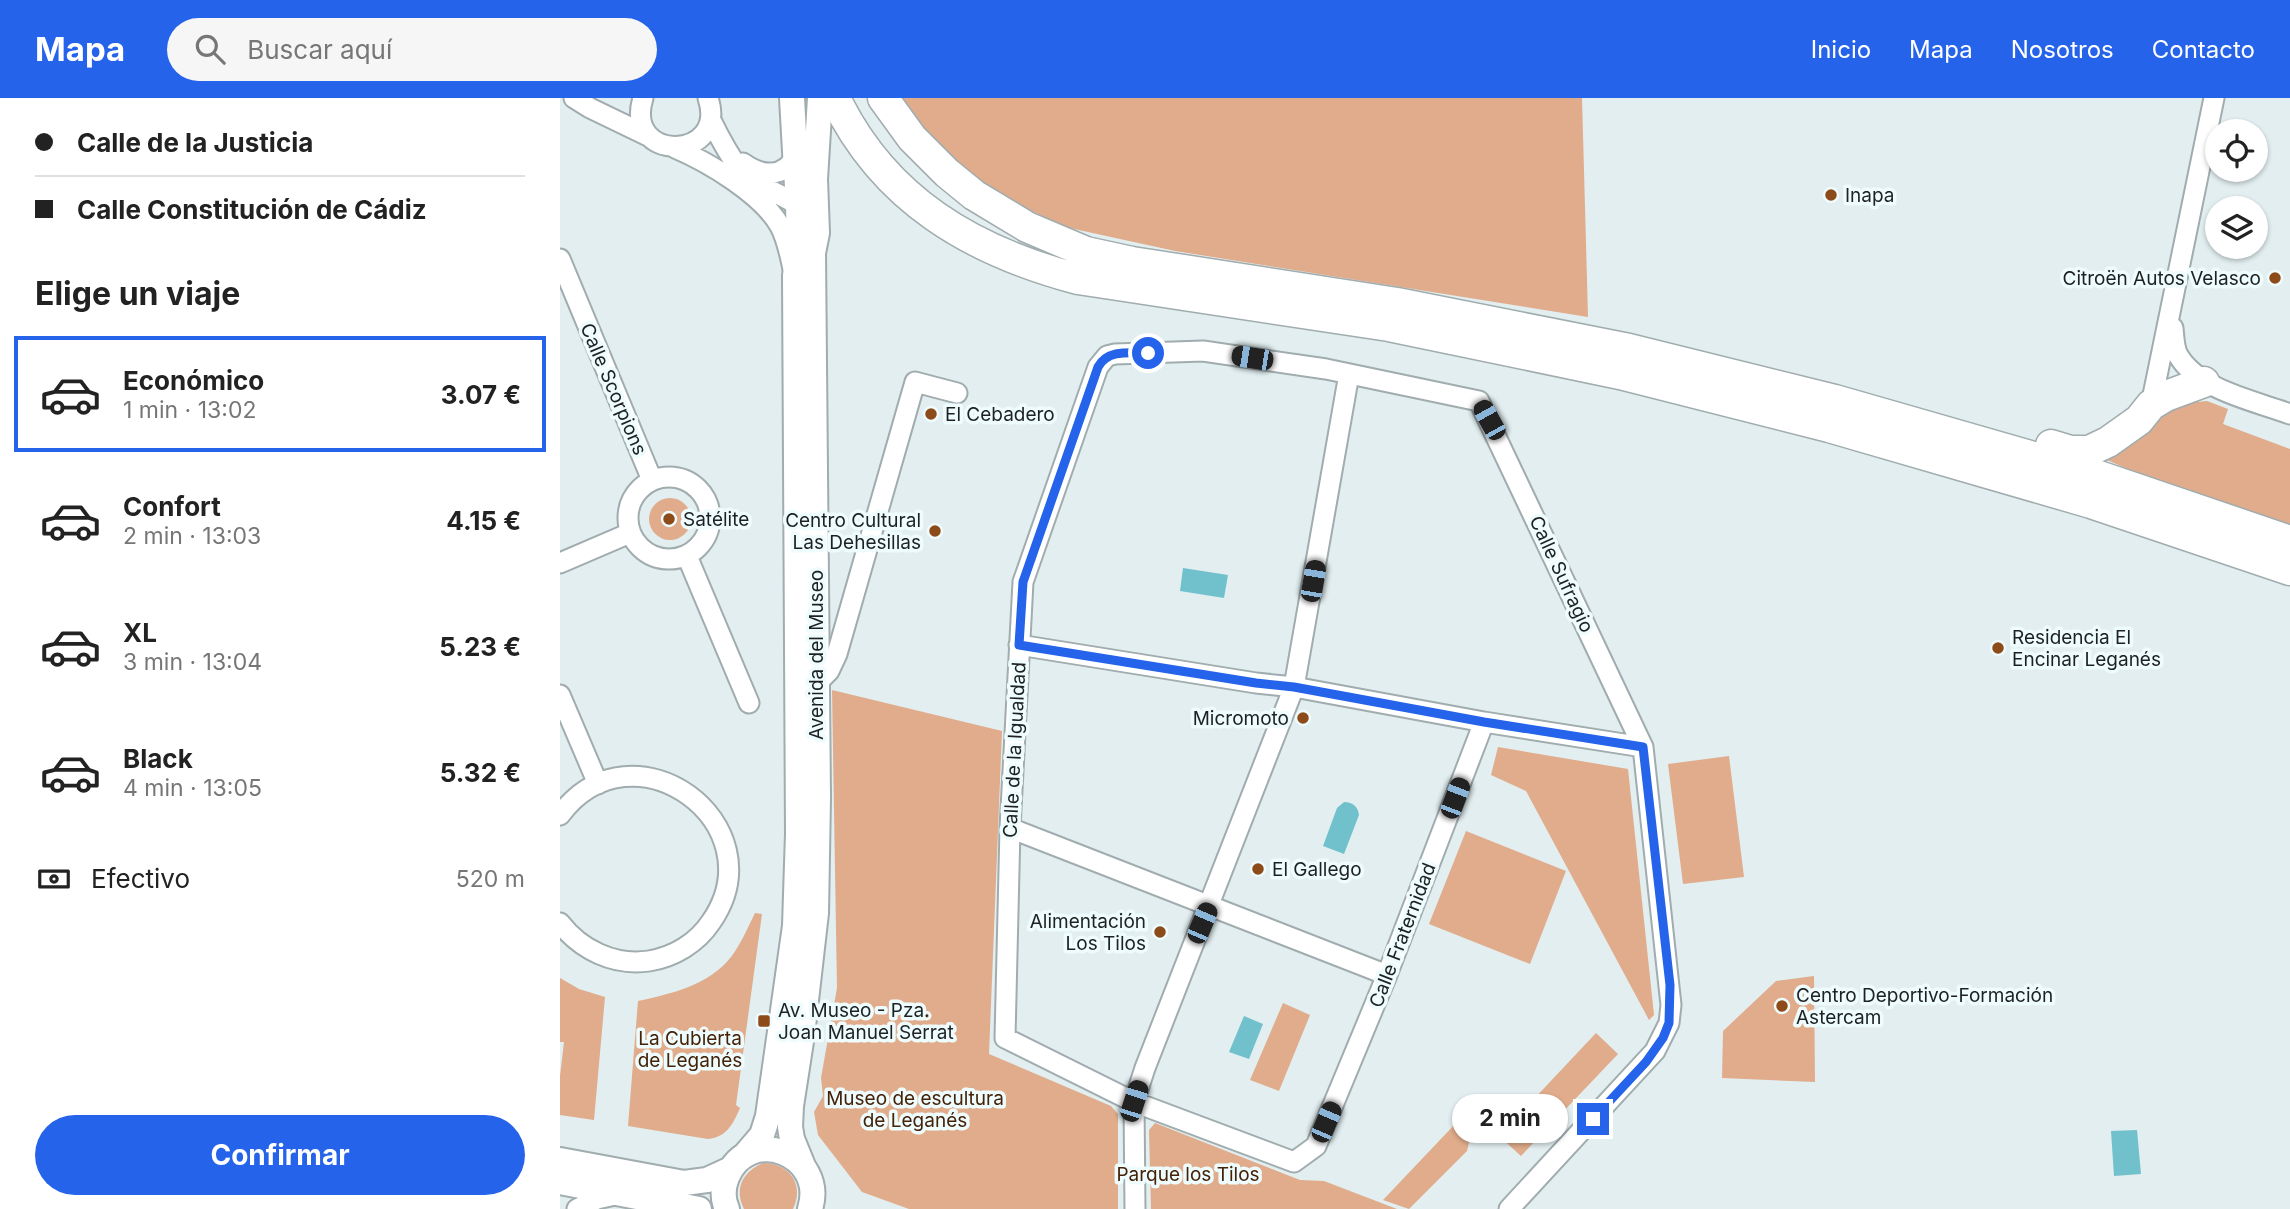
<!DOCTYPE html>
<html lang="es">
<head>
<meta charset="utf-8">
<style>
	:root { --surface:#fff; --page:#f6f6f6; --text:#222; --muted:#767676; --line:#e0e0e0; --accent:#2563eb }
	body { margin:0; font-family:Inter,sans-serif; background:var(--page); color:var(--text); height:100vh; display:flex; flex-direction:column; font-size:26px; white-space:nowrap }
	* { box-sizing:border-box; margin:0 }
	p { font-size:23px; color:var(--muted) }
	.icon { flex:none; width:38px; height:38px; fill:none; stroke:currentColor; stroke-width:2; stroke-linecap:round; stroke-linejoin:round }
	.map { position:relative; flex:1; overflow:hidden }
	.panel { display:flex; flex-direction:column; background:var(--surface); width:560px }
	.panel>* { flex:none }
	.top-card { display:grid; align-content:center; height:154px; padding:0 35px; background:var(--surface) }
	.tools { position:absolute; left:1645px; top:21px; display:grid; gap:14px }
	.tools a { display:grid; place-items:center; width:63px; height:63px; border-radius:50%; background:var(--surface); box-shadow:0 2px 5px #0004; font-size:35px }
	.end { position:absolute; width:32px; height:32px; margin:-16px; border:9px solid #2563eb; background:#fff; box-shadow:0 0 0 4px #fff }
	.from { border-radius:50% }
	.bubble { position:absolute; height:49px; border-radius:24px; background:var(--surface); box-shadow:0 2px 5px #0004; font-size:23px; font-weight:700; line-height:49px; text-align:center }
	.car { position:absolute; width:21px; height:42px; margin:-21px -10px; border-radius:9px; box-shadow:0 0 5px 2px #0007; background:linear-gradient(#222 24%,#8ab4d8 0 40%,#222 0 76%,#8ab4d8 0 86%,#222 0) }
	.top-card b { display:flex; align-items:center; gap:24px; height:66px; font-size:26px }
	.top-card b+b { border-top:2px solid var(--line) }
	.top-card i { width:18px; height:18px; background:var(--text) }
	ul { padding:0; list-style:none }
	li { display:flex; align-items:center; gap:21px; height:116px; margin:0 14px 10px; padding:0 21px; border:4px solid transparent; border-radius:0px }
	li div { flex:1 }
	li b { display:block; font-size:26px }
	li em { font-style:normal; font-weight:700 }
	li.active { border-color:var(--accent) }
	li>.icon { width:63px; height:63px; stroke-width:1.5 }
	h2 { padding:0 35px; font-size:32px; line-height:84px }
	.pay { display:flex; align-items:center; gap:18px; height:77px; padding:0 35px; font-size:26px }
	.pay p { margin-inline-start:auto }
	.cta { display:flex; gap:14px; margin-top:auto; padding:14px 35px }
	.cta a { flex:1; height:80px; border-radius:42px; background:var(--accent); color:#fff; font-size:28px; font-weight:700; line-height:80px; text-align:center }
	header { display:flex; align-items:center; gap:42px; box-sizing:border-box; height:98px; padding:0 35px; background:var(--accent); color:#fff }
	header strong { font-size:33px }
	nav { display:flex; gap:38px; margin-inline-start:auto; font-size:24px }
	.search { width:490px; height:63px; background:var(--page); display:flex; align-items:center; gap:18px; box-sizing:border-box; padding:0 24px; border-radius:38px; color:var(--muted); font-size:26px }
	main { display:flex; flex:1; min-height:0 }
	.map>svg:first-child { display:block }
</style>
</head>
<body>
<header>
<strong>Mapa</strong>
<div class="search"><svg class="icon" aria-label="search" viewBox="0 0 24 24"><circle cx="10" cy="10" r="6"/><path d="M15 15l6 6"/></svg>Buscar aquí</div>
<nav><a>Inicio</a><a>Mapa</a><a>Nosotros</a><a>Contacto</a></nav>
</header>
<main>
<section class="panel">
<div class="top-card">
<b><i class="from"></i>Calle de la Justicia</b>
<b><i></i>Calle Constitución de Cádiz</b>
</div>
<h2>Elige un viaje</h2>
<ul>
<li class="active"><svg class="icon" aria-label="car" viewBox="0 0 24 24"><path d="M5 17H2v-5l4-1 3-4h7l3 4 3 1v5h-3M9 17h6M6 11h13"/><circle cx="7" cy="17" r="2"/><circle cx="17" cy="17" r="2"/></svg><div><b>Económico</b><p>1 min · 13:02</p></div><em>3.07 €</em></li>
<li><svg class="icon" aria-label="car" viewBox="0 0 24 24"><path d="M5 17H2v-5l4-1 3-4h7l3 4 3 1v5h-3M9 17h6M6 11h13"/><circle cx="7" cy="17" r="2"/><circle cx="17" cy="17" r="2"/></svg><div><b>Confort</b><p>2 min · 13:03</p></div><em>4.15 €</em></li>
<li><svg class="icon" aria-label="car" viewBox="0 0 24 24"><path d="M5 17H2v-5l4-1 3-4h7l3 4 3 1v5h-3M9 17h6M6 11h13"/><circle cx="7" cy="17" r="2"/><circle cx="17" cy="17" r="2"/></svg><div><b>XL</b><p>3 min · 13:04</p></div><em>5.23 €</em></li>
<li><svg class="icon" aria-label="car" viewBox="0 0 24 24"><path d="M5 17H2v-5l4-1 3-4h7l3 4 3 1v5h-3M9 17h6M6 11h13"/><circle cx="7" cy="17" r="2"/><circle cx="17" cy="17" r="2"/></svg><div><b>Black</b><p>4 min · 13:05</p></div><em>5.32 €</em></li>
</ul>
<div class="pay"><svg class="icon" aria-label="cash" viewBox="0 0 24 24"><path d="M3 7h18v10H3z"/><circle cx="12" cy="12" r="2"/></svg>Efectivo<p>520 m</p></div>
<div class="cta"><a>Confirmar</a></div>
</section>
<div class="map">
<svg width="1730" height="1111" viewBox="0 0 1730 1111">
	<rect width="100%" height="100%" fill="#e2eef0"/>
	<path fill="#e0ac8b" d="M 338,0 L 1022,0 L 1028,219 L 615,153 L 505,129 L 420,88 L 359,30 Z
		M 1647,303 L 1668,311 L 1663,326 L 1730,351 L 1730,427 L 1613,391 L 1538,358 L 1617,306 Z
		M89 421a21 21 0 1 1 42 0a21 21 0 1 1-42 0Z
		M 272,592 L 442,633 L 429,956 L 551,1008 L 558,1016 L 558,1111 L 349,1111 L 302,1094 L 258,1037 L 254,1014 L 263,998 L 261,980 L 277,890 Z
		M 938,649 L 1068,671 L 1094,917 L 1089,922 L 966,693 L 931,677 Z
		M 1169,658 L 1184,779 L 1123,786 L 1108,666 Z
		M 906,733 L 1006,773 L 970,866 L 869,826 Z
		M 195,815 L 202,816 L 176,1007 L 180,1010 C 173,1026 167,1039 148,1041 L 68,1028 L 78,903 C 111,896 149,887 171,859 C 181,846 188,829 195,815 Z
		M 1254,878 L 1255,984 L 1162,980 L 1163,933 L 1216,883 Z
		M 0,880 L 19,891 L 45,899 L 34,1022 L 0,1017 L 0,978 L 4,944 L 0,944 Z
		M 723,905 L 750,917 L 719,993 L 690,982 Z
		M 1036,935 L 1058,956 L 961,1058 L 939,1038 Z
		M 897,1024 L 911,1036 L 907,1053 L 849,1111 L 823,1102 Z
		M 595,1025 L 740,1082 L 764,1083 L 837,1111 L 591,1111 L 589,1032 Z
		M 203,1065 C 229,1065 245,1086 233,1111 L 184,1111 C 174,1091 182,1074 203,1065 Z"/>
	<path fill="#71c1cc" d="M 623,470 L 668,477 L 664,500 L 620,493 Z
		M 784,704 C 793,704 798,709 799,717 L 784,756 L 763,748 L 777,710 Z
		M 684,918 L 703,926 L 689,961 L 669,954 Z
		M 1577,1032 L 1581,1076 L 1554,1078 L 1551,1033 Z"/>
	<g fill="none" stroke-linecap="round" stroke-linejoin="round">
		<defs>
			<path id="minor" d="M 14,0 L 30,10 L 90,39
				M 83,0 C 63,66 169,63 148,0
				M 151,22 C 158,37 174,67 186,78 C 201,90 239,103 247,116
				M 115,50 C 148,64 202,96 220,128 C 227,141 230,157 233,171
				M 183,65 C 202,79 224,80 236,58
				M 0,161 L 92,382
				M 1613,230 C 1614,239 1614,250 1618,257 C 1638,292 1695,303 1730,316
				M 1591,307 L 1654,0
				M68 420a41 41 0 1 1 82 0a41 41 0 1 1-82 0Z
				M 127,458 L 189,605
				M 0,465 L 70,435
				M 459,547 L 696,585 L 734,589 L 924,624 L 1083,649
				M 256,586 L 269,573 L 277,556 L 355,284 L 397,295
				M 0,597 L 38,686
				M 924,624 L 827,877 L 756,1048 L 734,1064 L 574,1004 L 445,940 L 450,730 L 463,484 L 538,269 L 547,258 L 555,256 L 643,253 L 766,271 L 919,303 L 1083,649 L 1111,907 L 1109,925 L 1095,953 L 949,1111
				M 0,717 C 73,619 219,726 151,824 C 137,845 114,859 89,863 C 54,868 21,852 0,825
				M 450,730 L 827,877
				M 17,1111 L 37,1101 L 55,1097
				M 575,1111 L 574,1004 L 585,970 L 734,589 L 789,276"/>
			<path id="major" d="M 184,1058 L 202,1037 L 208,1018 L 235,828 L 238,735 L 235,178 L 239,149 L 238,107 L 232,0
				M 0,1062 L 124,1085 L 147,1082 L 171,1071
				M 243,1068 L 232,1041 L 230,1029 L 231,1008 L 242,937 L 256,815 L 258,700 L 253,155 L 257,135 L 255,81 L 260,0
				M 0,1084 L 139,1111
				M 167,1111 C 162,1100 163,1089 167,1079 C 189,1026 267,1056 250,1111"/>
			<path id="highway" d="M 275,0 C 324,102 412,153 518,181 L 829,228 L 1060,276 L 1269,329 L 1531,405 L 1730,472
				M 323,0 L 352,40 L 387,75 L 414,97 L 467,129 L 526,154 L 572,164 L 837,205 L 1069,251 L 1275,302 L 1536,377 L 1730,443
				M 1491,347 L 1511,353 L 1529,353 L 1548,344 L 1579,322 L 1591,307 L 1606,298 L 1644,284"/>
		</defs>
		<use href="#minor" stroke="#a0acae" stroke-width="23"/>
		<use href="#major" stroke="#a0acae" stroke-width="28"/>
		<use href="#highway" stroke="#a0acae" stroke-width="33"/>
		<use href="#minor" stroke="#fff" stroke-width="19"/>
		<use href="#major" stroke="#fff" stroke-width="24"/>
		<use href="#highway" stroke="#fff" stroke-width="30"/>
	</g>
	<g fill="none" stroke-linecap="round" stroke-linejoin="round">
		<path stroke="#2563eb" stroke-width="9" d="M 588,255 C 570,255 548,251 538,269 L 463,484 L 459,547 L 696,585 L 734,589 L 924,624 L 1083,649 L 1110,887 L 1109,925 L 1103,940 L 1086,964 L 1033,1021"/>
	</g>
	<g fill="#8d4b19" stroke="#effcfd" stroke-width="2.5">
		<circle cx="1271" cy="97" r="7"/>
		<circle cx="1715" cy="180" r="7"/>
		<circle cx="371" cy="316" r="7"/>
		<circle cx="109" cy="421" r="7"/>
		<circle cx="375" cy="433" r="7"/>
		<circle cx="1438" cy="550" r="7"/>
		<circle cx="743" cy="620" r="7"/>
		<circle cx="698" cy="771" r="7"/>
		<circle cx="600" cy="834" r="7"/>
		<circle cx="1222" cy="908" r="7"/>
		<rect x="197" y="916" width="14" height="14" rx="3.5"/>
	</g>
	<g text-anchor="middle" stroke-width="7" stroke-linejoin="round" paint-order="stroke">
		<g font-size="19" fill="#1d2122" stroke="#effcfd" text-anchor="start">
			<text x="1285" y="104">Inapa</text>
			<text x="1701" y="187" text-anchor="end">Citroën Autos Velasco</text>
			<text x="385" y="323">El Cebadero</text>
			<text x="123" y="428">Satélite</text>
			<text x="361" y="429" text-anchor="end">Centro Cultural<tspan x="361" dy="22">Las Dehesillas</tspan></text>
			<text x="1452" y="546">Residencia El<tspan x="1452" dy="22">Encinar Leganés</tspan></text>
			<text x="729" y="627" text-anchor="end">Micromoto</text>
			<text x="712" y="778">El Gallego</text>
			<text x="586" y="830" text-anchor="end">Alimentación<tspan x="586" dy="22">Los Tilos</tspan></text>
			<text x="1236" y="904">Centro Deportivo-Formación<tspan x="1236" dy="22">Astercam</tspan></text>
			<text x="218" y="919">Av. Museo - Pza.<tspan x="218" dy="22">Joan Manuel Serrat</tspan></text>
		</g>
		<g font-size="19" fill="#1d2122" stroke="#effcfd">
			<text transform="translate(54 291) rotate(67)" y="7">Calle Scorpions</text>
			<text transform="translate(1002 476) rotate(65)" y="7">Calle Sufragio</text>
			<text transform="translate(256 557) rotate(-90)" y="7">Avenida del Museo</text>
			<text transform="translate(454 652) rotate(-87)" y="7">Calle de la Igualdad</text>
			<text transform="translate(842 837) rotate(-69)" y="7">Calle Fraternidad</text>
		</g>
		<g font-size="19" fill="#452207" stroke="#effcfd">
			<text x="130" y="947">La Cubierta<tspan x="130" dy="22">de Leganés</tspan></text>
			<text x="355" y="1007">Museo de escultura<tspan x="355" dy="22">de Leganés</tspan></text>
			<text x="628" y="1083">Parque los Tilos</text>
		</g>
	</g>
</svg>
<div class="tools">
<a><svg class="icon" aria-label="locate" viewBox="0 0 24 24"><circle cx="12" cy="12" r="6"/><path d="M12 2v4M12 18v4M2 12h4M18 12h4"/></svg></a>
<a><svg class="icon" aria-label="layers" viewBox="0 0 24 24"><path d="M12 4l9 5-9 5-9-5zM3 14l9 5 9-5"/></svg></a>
</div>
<i class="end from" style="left:588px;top:255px"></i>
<i class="end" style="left:1033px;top:1021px"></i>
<div class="bubble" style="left:892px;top:996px;width:116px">2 min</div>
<i class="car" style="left:692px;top:260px;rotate:279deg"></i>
<i class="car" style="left:929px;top:322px;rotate:331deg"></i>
<i class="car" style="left:753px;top:483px;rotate:10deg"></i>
<i class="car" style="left:895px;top:700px;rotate:21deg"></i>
<i class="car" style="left:642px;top:825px;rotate:23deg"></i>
<i class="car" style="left:574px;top:1003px;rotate:18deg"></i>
<i class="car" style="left:766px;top:1024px;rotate:23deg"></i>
</div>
</main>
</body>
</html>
